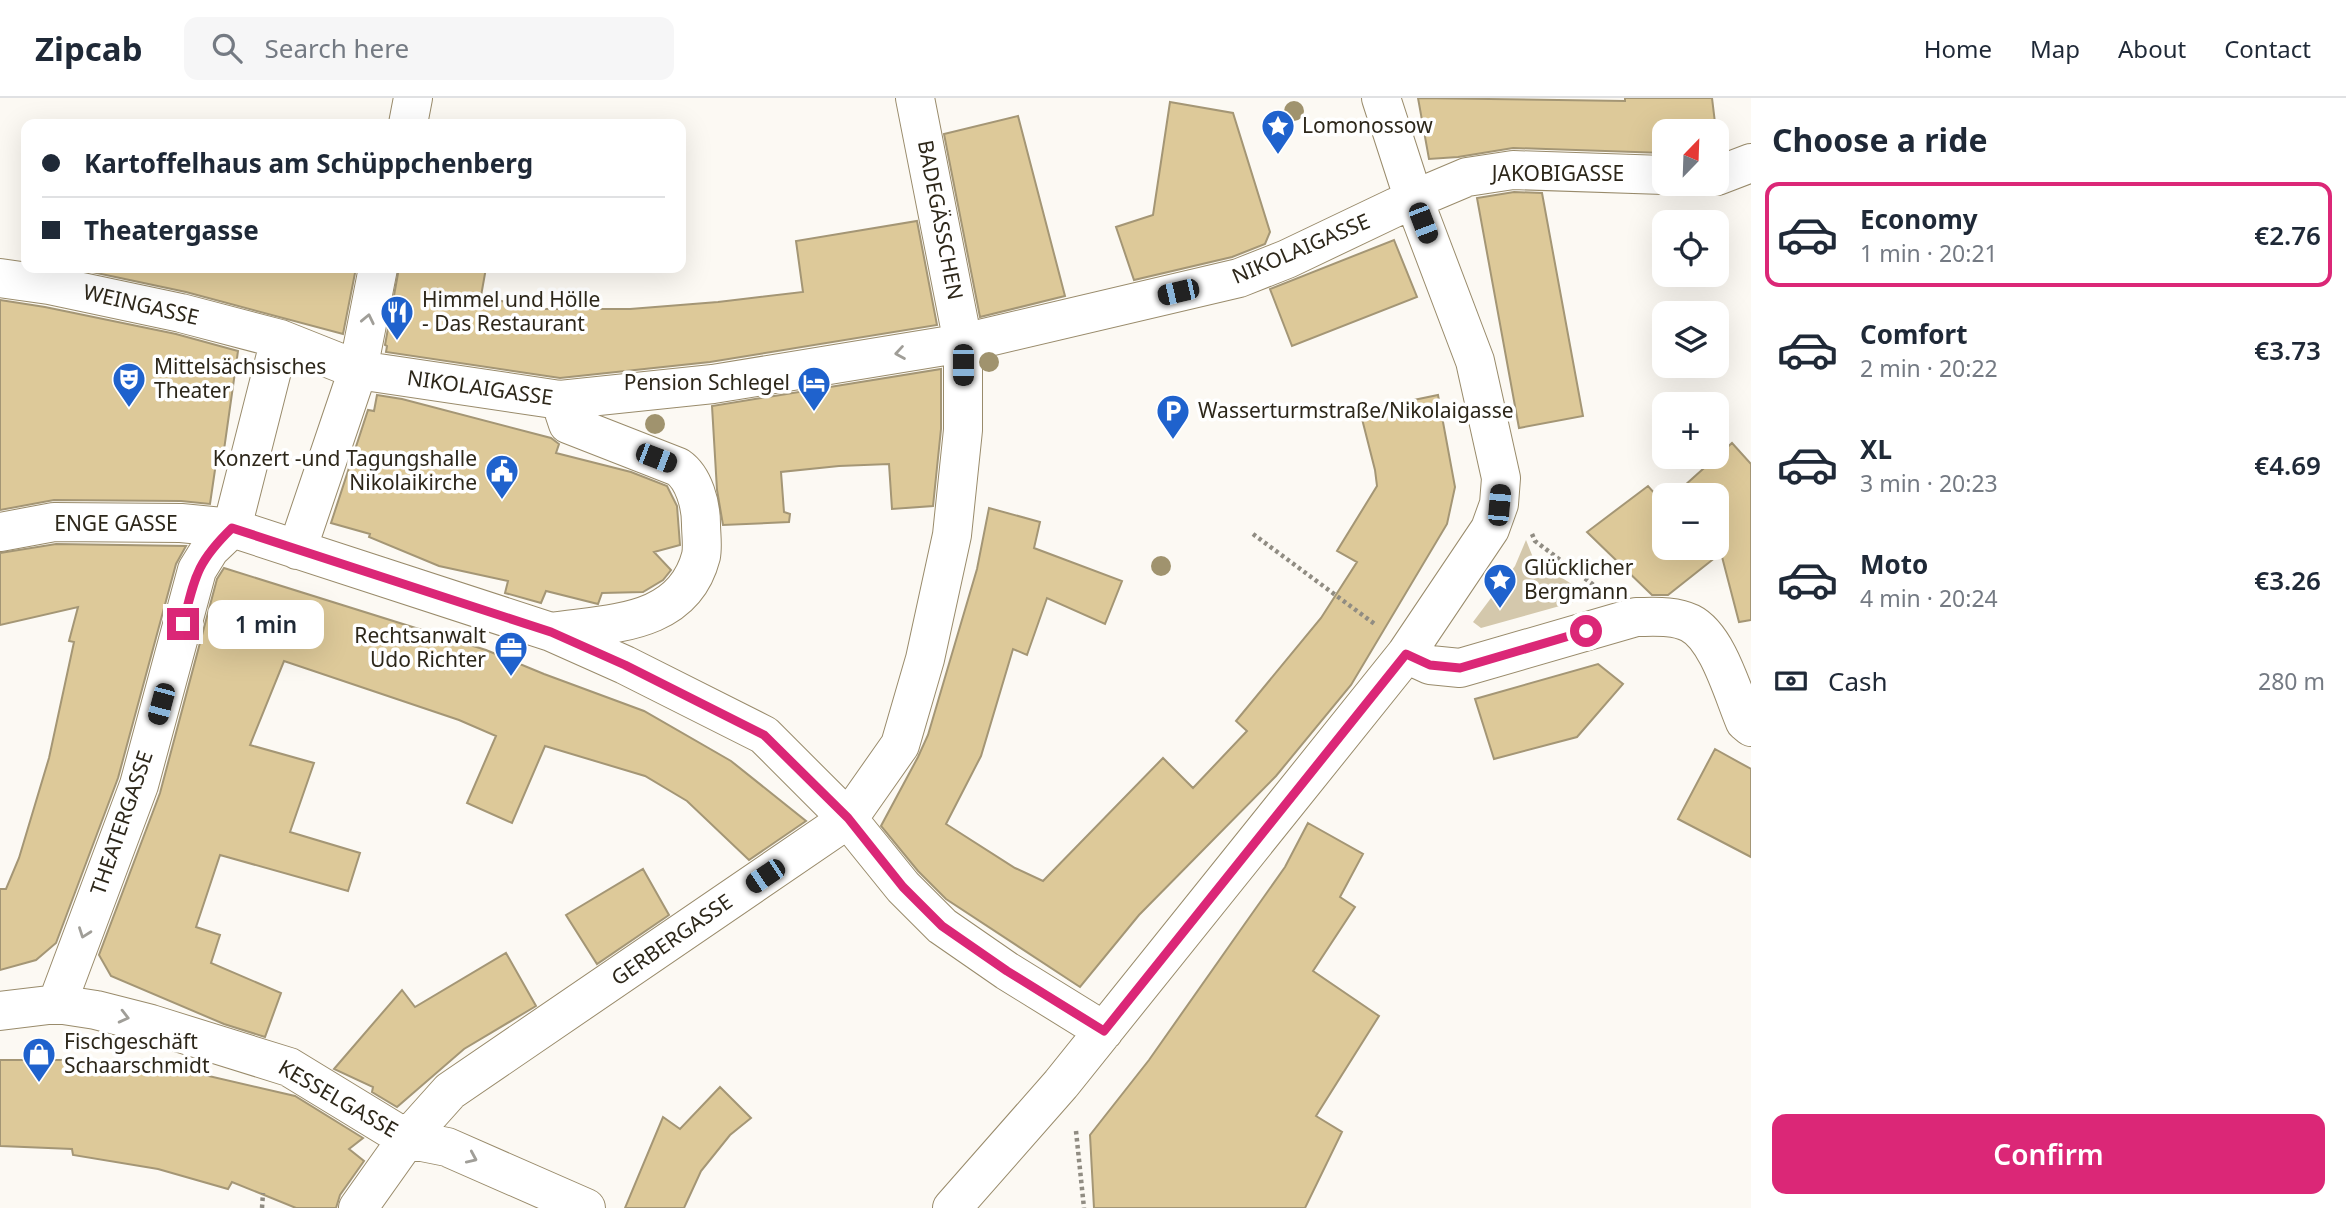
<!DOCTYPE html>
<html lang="en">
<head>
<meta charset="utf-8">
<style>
	:root { --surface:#fff; --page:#f6f6f7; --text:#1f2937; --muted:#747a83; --line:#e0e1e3; --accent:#db2777 }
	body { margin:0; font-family:"Noto Sans",sans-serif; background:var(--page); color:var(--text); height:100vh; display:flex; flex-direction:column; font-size:26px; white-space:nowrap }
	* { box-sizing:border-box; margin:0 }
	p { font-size:23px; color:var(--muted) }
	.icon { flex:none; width:38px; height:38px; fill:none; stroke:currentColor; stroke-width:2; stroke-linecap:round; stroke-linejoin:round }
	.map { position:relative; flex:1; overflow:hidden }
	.drawer { display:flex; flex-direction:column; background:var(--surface); width:595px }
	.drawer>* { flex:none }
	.hud { position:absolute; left:21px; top:21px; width:665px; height:154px; border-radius:14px; box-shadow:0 7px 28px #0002; display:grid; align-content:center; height:154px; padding:0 21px; background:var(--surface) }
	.needle { width:46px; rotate:23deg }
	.buttons { position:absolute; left:1652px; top:21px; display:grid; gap:14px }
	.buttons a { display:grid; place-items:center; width:77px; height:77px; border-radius:14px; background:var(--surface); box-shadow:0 7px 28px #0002; font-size:35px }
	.end { position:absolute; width:32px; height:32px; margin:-16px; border:9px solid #db2777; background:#fff; box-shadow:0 0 0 4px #fff }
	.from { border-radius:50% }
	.bubble { position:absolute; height:49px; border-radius:14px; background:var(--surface); box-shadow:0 7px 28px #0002; font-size:23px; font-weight:600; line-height:49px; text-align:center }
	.car { position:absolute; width:21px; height:42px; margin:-21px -10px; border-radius:9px; box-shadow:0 0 5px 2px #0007; background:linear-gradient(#222 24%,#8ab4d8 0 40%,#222 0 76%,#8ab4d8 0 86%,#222 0) }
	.hud b { display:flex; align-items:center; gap:24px; height:66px; font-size:26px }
	.hud b+b { border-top:2px solid var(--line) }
	.hud i { width:18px; height:18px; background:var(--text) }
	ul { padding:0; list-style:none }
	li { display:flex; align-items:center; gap:21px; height:105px; margin:0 14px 10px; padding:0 7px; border:4px solid transparent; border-radius:14px }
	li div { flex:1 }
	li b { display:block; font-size:26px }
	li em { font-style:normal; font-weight:600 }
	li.selected { border-color:var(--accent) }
	li>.icon { width:63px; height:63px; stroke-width:1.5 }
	h2 { padding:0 21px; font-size:32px; line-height:84px }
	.pay { display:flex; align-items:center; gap:18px; height:77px; padding:0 21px; font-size:26px }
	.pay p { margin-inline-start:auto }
	.primary-button { display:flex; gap:14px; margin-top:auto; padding:14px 21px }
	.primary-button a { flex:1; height:80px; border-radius:14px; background:var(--accent); color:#fff; font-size:28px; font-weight:600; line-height:80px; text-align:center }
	header { display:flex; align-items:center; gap:42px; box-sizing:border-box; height:98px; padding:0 35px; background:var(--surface); border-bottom:2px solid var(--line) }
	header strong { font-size:33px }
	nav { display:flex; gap:38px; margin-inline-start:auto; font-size:24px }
	.search { width:490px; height:63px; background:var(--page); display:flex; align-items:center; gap:18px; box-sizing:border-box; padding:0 24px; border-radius:14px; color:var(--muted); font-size:26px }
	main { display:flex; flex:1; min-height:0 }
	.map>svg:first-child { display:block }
</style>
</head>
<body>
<header>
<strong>Zipcab</strong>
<div class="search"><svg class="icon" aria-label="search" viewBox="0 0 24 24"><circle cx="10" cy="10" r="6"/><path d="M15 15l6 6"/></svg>Search here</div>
<nav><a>Home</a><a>Map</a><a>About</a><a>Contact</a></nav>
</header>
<main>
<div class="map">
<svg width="1751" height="1110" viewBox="0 0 1751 1110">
	<rect width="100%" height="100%" fill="#fcf9f3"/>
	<path fill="#d4c8ac" d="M 1526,442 L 1534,462 L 1592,499 L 1481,530 L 1473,524 L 1515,468 Z"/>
	<path fill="#ddc999" stroke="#a49675" stroke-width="2" d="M 1418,0 L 1625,3 L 1625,0 L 1712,0 L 1716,33 L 1664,33 L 1664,55 L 1513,50 L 1458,59 L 1429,61 Z
		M 1170,4 L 1233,15 L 1270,134 L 1265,146 L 1232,159 L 1134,182 L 1116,129 L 1153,117 Z
		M 1018,18 L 1065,198 L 980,219 L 944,36 Z
		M 1514,94 L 1542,95 L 1583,318 L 1519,330 L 1477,100 Z
		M 917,123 L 937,227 L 710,264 L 560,280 L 386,254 L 387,248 L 385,247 L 399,170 L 486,170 L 481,198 L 534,211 L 630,211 L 718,204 L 803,194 L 796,143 Z
		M 1394,142 L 1417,199 L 1292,248 L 1270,191 Z
		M 73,170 L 356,170 L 343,236 L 186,194 Z
		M 0,202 L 45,209 L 176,236 L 238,253 L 222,366 L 216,365 L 210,406 L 181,403 L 54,402 L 0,412 Z
		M 941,271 L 941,331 L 933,408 L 892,411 L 889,366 L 839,368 L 781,374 L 784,414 L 790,416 L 789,424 L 723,427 L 717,392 L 712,308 Z
		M 377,297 L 402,301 L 551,340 L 559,346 L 556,355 L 631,374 L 667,388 L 677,408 L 680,447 L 654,454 L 671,472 L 663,482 L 643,494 L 602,495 L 598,506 L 546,493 L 541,505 L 505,495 L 508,483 L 439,468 L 369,439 L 370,436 L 331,425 L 368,312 L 374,313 Z
		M 1438,297 L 1455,389 L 1447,426 L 1351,587 L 1276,678 L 1139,817 L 1080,889 L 946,801 L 918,773 L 881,728 L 918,659 L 928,637 L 977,471 L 989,410 L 1040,424 L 1034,450 L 1122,483 L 1105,526 L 1047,500 L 1027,557 L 1013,551 L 981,658 L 946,726 L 1015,770 L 1043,783 L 1163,660 L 1193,690 L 1247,633 L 1236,623 L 1321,520 L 1357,464 L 1337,453 L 1377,388 L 1375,372 L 1360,313 Z
		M 1732,345 L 1751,366 L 1751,522 L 1739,524 L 1721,455 L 1668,497 L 1652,497 L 1587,434 L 1648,388 L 1664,406 L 1664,450 L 1717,450 L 1717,397 L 1674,397 Z
		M 56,446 L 186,448 L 176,466 L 118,680 L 56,845 L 36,862 L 0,872 L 0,791 L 6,791 L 19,760 L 49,660 L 74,544 L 69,543 L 78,509 L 0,527 L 0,455 Z
		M 224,470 L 486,552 L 544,576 L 644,613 L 731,663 L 806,723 L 749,762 L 687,703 L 645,678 L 545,648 L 512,725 L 467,705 L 496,638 L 459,622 L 284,563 L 250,647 L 314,665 L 290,734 L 360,755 L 348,793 L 220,757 L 196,829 L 220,837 L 211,865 L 281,895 L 265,939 L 224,926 L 111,878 L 99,857 L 160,695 L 217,481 Z
		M 1598,566 L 1623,586 L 1577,639 L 1494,661 L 1475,601 Z
		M 1715,651 L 1751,671 L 1751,759 L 1678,721 Z
		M 1308,725 L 1363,756 L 1340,799 L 1355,809 L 1313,873 L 1379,918 L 1316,1018 L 1342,1034 L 1305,1110 L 1094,1110 L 1090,1037 L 1149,962 L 1244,827 L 1285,769 Z
		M 643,771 L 669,817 L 597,866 L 566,817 Z
		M 506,855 L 536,908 L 464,951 L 397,1009 L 372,994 L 373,989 L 334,971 L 402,892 L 415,909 Z
		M 0,962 L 78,962 L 170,969 L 295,998 L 363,1040 L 349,1051 L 364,1063 L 340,1097 L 336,1110 L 296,1110 L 232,1084 L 228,1091 L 158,1071 L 73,1057 L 72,1051 L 0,1048 Z
		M 720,989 L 751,1020 L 730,1037 L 701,1073 L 684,1110 L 625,1110 L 663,1019 L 680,1031 Z"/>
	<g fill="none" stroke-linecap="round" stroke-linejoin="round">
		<defs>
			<path id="minor" d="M 408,26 L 413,0
				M 1717,78 L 1751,65
				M 0,180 L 49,187 L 181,215 L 280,241 L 358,272 L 560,302 L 713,286 L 963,245 L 1239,180 L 1287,161 L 1396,109 L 1467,79 L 1513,72 L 1664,77
				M 232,430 L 280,241
				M 0,434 L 54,424 L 181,425 L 232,430 L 551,534 L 625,567 L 764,637 L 848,721 L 903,789 L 942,828 L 1007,873 L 1104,933
				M 297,452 L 358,272 L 378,170
				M 551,534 C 609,525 683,528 701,458 C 703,448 701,436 701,426 C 701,407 694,380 678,369 L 568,326 L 560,302
				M 1406,556 L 1430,567 L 1460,570 L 1636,519 C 1653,519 1674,517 1690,525 C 1718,539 1733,596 1745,624 L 1751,629
				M 57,906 L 139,687 L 197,472 L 210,451 L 232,430
				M 0,913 L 57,906 L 96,912 L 151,926 L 289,969 L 407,1041 L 447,1049 L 586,1110
				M 358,1110 L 407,1041 L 450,993 L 848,721 L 900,647 L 925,561 L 952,437 L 963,332 L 963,245 L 915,0
				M 952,1110 L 1061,986 L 1406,556 L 1490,431 L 1499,406 L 1501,380 L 1475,263 L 1414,102 L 1381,0"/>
		</defs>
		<use href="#minor" stroke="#998b6b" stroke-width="40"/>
		<path stroke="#908c82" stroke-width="4.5" stroke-dasharray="3.5 3.5" stroke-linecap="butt" d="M 1253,436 L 1376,527
			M 1532,436 L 1535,443 L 1595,488
			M 1076,1033 L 1084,1110
			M 262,1110 L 263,1095"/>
		<use href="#minor" stroke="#fff" stroke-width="38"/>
	</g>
	<g fill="#a0936e">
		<circle cx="1294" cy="13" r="10"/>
		<circle cx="989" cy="264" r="10"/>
		<circle cx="655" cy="326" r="10"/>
		<circle cx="1161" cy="468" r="10"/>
	</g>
	<defs><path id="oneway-chevron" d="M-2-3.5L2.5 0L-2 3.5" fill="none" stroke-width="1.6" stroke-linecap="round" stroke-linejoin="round" transform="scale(1.75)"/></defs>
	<g stroke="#a09e98">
		<use href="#oneway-chevron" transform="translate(368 221) rotate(-78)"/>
		<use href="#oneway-chevron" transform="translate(900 255) rotate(171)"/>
		<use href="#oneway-chevron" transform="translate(84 835) rotate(110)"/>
		<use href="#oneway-chevron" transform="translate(124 919) rotate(14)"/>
		<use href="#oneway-chevron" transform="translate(472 1060) rotate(24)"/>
	</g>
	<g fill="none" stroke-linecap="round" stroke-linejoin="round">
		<path stroke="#db2777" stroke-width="9" d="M 183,526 C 195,479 196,465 232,430 L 551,534 L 625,567 L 764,637 L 848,720 L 903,789 L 942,828 L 1007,873 L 1104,933 L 1406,556 L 1430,567 L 1460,570 L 1586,533"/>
	</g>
	<defs>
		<symbol id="sight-pin" viewBox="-11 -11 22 30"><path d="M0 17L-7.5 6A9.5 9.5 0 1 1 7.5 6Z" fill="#1f62cd" stroke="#fff"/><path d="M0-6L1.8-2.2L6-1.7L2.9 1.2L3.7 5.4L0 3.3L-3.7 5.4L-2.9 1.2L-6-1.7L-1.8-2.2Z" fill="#fff"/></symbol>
		<symbol id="restaurant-pin" viewBox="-11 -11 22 30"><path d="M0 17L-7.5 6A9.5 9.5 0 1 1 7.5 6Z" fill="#1f62cd" stroke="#fff"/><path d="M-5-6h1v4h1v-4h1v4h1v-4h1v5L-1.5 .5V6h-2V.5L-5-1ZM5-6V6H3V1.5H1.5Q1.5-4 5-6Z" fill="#fff"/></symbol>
		<symbol id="theatre-pin" viewBox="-11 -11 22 30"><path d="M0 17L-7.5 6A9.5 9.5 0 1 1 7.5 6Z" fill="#1f62cd" stroke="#fff"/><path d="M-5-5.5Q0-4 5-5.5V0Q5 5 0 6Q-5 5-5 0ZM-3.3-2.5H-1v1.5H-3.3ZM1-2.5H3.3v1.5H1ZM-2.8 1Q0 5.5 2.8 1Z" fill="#fff"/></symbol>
		<symbol id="hotel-pin" viewBox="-11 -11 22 30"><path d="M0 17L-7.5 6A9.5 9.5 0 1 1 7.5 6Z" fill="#1f62cd" stroke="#fff"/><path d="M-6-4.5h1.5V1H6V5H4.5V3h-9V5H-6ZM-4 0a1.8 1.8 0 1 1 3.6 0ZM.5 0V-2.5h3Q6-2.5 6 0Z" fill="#fff"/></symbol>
		<symbol id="parking-pin" viewBox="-11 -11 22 30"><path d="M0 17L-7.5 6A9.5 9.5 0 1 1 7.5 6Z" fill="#1f62cd" stroke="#fff"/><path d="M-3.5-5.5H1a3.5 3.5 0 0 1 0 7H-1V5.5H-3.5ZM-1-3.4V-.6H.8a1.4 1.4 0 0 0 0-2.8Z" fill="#fff"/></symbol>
		<symbol id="civic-pin" viewBox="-11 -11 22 30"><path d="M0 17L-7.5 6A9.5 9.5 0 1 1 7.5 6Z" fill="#1f62cd" stroke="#fff"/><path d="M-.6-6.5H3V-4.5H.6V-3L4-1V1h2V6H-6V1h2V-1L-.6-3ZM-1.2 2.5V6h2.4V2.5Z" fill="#fff"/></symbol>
		<symbol id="office-pin" viewBox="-11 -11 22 30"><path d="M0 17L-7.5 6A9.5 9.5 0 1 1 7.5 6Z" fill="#1f62cd" stroke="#fff"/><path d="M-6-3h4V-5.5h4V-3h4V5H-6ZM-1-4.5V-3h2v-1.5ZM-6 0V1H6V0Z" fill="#fff"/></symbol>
		<symbol id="shop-pin" viewBox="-11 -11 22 30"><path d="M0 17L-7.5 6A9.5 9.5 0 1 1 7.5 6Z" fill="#1f62cd" stroke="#fff"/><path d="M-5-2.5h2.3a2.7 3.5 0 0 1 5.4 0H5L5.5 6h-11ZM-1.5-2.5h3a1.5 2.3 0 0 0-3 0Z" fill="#fff"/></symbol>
	</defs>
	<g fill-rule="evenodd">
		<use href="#sight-pin" x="1259" y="9" width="38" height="52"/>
		<use href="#restaurant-pin" x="378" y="195" width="38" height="52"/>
		<use href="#theatre-pin" x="110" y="262" width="38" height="52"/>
		<use href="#hotel-pin" x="795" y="266" width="38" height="52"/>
		<use href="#parking-pin" x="1154" y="294" width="38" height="52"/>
		<use href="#civic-pin" x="483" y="354" width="38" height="52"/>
		<use href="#sight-pin" x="1481" y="463" width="38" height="52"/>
		<use href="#office-pin" x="492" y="531" width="38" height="52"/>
		<use href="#shop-pin" x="20" y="937" width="38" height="52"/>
	</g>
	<g text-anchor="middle" stroke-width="7" stroke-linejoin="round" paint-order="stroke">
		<g font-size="21" fill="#2d271a" stroke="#fff" text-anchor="start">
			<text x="1302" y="35">Lomonossow</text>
			<text x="422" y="209">Himmel und Hölle<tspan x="422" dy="24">- Das Restaurant</tspan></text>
			<text x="154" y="276">Mittelsächsisches<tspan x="154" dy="24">Theater</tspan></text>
			<text x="790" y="292" text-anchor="end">Pension Schlegel</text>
			<text x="1198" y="320">Wasserturmstraße/Nikolaigasse</text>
			<text x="477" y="368" text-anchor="end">Konzert -und Tagungshalle<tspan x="477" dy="24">Nikolaikirche</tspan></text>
			<text x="1524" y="477">Glücklicher<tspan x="1524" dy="24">Bergmann</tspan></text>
			<text x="486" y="545" text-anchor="end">Rechtsanwalt<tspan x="486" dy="24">Udo Richter</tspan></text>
			<text x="64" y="951">Fischgeschäft<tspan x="64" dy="24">Schaarschmidt</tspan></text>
		</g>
		<g font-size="21" fill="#2d271a" stroke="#fff">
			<text x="1558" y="83">JAKOBIGASSE</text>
			<text transform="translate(940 122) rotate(79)" y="7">BADEGÄSSCHEN</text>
			<text transform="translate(1301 151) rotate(-23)" y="7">NIKOLAIGASSE</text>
			<text transform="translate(141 207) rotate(13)" y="7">WEINGASSE</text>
			<text transform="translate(480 290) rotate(8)" y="7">NIKOLAIGASSE</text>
			<text x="116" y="433">ENGE GASSE</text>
			<text transform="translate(122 725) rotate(-71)" y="7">THEATERGASSE</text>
			<text transform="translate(672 842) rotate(-35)" y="7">GERBERGASSE</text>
			<text transform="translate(338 1001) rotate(30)" y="7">KESSELGASSE</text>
		</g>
	</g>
</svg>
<div class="buttons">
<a><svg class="needle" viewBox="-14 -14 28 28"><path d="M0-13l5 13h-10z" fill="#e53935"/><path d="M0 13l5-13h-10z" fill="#747a83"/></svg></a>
<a><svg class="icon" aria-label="locate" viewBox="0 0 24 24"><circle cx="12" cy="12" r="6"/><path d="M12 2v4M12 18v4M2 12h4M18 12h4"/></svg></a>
<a><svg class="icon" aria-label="layers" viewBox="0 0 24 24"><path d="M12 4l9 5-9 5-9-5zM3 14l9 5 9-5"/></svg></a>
<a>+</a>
<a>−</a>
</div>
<i class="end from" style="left:1586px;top:533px"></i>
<i class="end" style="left:183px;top:526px"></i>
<div class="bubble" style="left:208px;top:502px;width:116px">1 min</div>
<i class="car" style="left:1423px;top:125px;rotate:159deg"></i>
<i class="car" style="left:1178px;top:194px;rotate:257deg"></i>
<i class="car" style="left:963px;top:267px;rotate:180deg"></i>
<i class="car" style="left:656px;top:360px;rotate:111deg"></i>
<i class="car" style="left:1499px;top:407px;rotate:5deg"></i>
<i class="car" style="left:161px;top:606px;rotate:195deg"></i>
<i class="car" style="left:765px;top:778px;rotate:236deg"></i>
<div class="hud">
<b><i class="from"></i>Kartoffelhaus am Schüppchenberg</b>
<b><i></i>Theatergasse</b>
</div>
</div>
<section class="drawer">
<h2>Choose a ride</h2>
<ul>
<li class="selected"><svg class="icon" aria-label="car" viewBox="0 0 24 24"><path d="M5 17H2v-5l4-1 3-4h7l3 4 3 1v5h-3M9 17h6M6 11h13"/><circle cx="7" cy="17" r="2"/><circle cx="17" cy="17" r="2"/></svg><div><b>Economy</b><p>1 min · 20:21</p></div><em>€2.76</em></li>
<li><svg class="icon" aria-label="car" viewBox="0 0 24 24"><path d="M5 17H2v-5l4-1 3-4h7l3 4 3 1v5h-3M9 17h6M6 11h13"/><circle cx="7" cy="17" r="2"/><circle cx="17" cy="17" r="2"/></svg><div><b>Comfort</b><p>2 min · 20:22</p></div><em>€3.73</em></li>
<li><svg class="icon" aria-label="car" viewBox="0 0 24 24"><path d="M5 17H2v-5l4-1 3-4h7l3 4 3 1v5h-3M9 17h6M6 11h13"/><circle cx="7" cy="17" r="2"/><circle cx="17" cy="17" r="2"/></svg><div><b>XL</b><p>3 min · 20:23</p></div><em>€4.69</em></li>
<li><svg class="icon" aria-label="car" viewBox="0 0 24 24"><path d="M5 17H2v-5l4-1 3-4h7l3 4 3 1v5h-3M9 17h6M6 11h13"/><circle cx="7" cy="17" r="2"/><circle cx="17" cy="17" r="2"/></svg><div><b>Moto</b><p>4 min · 20:24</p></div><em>€3.26</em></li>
</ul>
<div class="pay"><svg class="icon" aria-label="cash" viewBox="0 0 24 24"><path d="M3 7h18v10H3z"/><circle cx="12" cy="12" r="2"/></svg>Cash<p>280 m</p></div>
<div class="primary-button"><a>Confirm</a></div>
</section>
</main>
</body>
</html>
